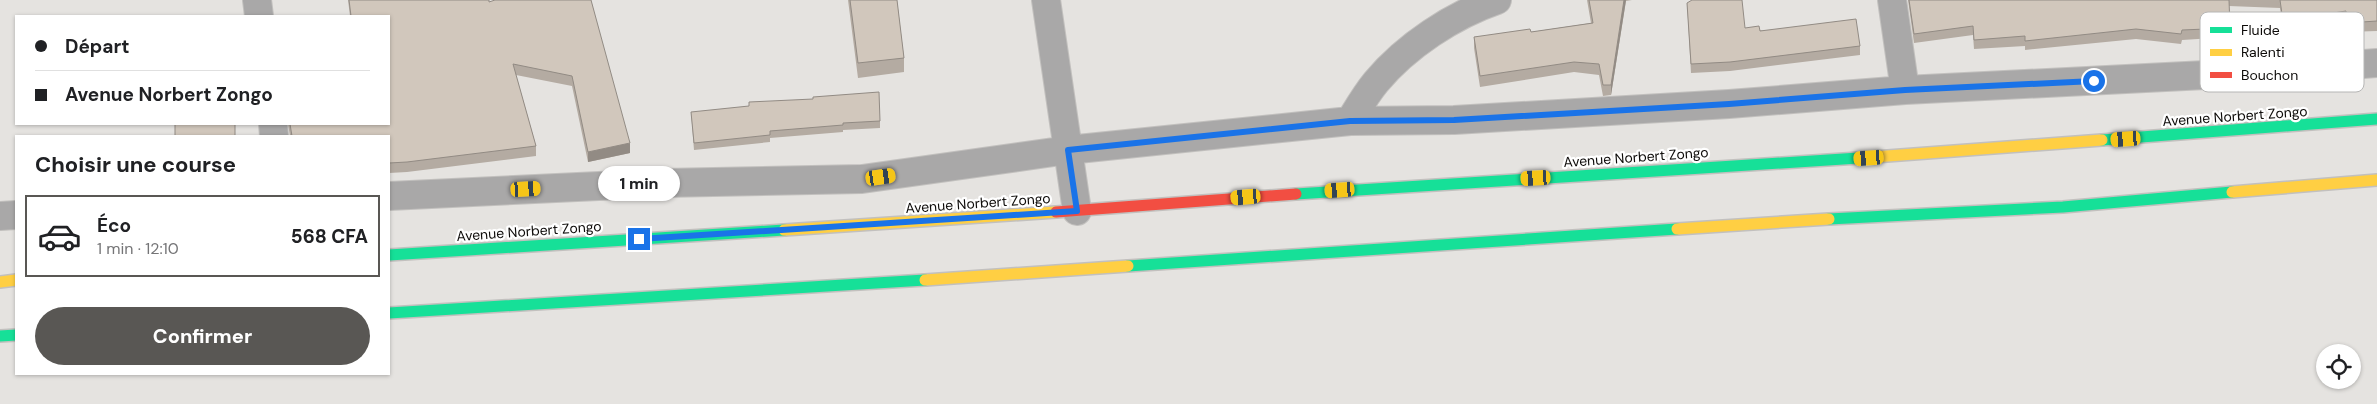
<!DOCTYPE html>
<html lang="fr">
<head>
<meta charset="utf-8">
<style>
	:root { --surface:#fff; --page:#f6f6f6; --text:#202124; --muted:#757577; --line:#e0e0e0; --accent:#595754 }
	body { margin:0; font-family:"DM Sans",sans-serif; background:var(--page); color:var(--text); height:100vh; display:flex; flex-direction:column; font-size:19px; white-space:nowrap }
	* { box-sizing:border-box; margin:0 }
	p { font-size:16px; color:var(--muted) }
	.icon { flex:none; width:28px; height:28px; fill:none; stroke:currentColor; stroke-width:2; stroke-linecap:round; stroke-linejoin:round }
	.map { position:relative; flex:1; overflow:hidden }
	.drawer { position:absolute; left:15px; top:135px; width:375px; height:240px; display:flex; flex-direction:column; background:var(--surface); border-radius:0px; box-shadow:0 1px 4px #0004 }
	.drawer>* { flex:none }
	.top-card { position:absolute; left:15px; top:15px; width:375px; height:110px; border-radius:0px; box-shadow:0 1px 4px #0004; display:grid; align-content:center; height:110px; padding:0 20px; background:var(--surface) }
	.buttons { position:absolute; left:2316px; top:344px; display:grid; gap:10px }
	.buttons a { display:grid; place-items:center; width:45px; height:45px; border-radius:50%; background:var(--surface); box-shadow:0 1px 4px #0004; font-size:25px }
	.end { position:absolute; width:22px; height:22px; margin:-11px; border:6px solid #1a73e8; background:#fff; box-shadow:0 0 0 2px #fff }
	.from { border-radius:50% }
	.bubble { position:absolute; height:35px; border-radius:18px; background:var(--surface); box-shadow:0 1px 4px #0004; font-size:16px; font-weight:800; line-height:35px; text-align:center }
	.car { position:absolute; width:15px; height:30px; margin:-15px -8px; border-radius:6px; box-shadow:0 0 4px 1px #0007; background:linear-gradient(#f5c518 24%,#345 0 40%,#f5c518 0 76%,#345 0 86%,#f5c518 0) }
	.top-card b { display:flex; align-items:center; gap:18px; height:48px; font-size:19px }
	.top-card b+b { border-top:1px solid var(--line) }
	.top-card i { width:12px; height:12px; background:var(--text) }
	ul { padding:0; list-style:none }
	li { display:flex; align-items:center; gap:15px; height:82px; margin:0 10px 8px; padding:0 10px; border:2px solid var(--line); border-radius:0px }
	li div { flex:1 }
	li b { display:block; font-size:19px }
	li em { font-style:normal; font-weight:800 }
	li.selected { border-color:var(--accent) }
	li>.icon { width:45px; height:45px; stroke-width:1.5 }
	h2 { padding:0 20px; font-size:22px; line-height:60px }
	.primary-button { display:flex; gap:10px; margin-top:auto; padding:10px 20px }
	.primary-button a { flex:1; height:58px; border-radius:30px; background:var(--accent); color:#fff; font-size:20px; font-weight:800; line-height:58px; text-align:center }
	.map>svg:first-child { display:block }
</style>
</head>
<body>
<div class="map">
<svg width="2377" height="404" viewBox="0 0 2377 404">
	<rect width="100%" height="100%" fill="#e5e3e0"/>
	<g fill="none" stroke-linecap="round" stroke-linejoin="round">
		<defs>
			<path id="street" d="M 257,0 L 259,16
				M 1046,0 L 1077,211
				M 1892,0 L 1905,90
				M 1350,121 C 1358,108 1366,94 1376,82 C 1406,46 1453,15 1497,0
				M 273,124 L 274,136
				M 389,196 L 663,183 L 862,179 L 1068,150 L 1350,121 L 1454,120 L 1729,104 L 1905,90 L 2245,73 L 2377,63
				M 0,216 L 16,215"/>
			<path id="fast" d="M 2102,140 L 2377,119
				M 1296,194 L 1874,157
				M 1829,219 L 2063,207 L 2232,192
				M 389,255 L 784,230
				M 1128,266 L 1677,229
				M 389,313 L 925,280
				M 0,336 L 16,335"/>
			<path id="slow" d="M 1874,157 L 2102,140
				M 2232,192 L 2377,180
				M 1677,229 L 1829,219
				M 784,230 L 1056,212
				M 925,280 L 1128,266
				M 0,282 L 16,280"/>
			<path id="jam" d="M 1056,212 L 1296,194"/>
		</defs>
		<use href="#street" stroke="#c2c0be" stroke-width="30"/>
		<use href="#fast" stroke="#c2c0be" stroke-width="14"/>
		<use href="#slow" stroke="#c2c0be" stroke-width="14"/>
		<use href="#jam" stroke="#c2c0be" stroke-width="14"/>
		<use href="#street" stroke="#a9a8a8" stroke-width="28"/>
		<use href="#fast" stroke="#16e098" stroke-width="11"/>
		<use href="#slow" stroke="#ffcf43" stroke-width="11"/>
		<use href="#jam" stroke="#f24e42" stroke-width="11"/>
	</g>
	<path fill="#b4aba2" d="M 348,0 L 489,0 L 489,2 L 591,0 L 630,153 L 588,162 L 572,86 L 516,75 L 536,146 L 536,156 L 407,172 L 389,173 L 389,136 L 290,136 L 288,124 L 389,124 L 389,16 L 350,16 Z
		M 848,0 L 897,0 L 904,58 L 904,72 L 858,78 Z
		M 1587,0 L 1632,0 L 1626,1 L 1611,95 L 1603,96 L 1599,75 L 1574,72 L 1480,87 L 1474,48 L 1474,37 L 1531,32 L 1591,23 Z
		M 1908,0 L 2377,0 L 2377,31 L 2347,32 L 2346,21 L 2283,31 L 2280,8 L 2229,6 L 2230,37 L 2182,40 L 2181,44 L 2136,39 L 2025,50 L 2025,46 L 1974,49 L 1973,35 L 1914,43 Z
		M 1687,3 L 1745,28 L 1860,46 L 1860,55 L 1730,71 L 1691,73 Z
		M 691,112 L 880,121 L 880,128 L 843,130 L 843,132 L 770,138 L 770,142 L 694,150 Z"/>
	<path fill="#928b84" d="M 1624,0 L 1626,0 L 1611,95 L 1611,85 Z
		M 630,143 L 630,153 L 588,162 L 588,152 Z"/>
	<path fill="#d1c7bc" stroke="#928b84" d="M 349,0 L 489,0 L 489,2 L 495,0 L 591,0 L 630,143 L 588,152 L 572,76 L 513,64 L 536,146 L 407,162 L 389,163 L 389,136 L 292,136 L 290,124 L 389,124 L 389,16 L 351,16 Z
		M 850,0 L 897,0 L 904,58 L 858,63 Z
		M 1589,0 L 1624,0 L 1611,85 L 1603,85 L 1599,64 L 1574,62 L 1480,76 L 1474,37 L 1530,29 L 1531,32 L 1593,23 Z
		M 1692,0 L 1742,0 L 1745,28 L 1759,26 L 1760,31 L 1856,19 L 1860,46 L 1730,62 L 1691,64 L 1687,3 Z
		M 1909,0 L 2229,0 L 2230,28 L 2182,30 L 2181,34 L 2136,29 L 2025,41 L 2025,36 L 1974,40 L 1973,26 L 1914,34 Z
		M 2280,0 L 2377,0 L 2377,21 L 2347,23 L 2346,11 L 2283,21 Z
		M 879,92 L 880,121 L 843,123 L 843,125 L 770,131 L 770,135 L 694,143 L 691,112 L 749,106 L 749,102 L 813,99 L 813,97 Z
		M 175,124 L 235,124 L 235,136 L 175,136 Z"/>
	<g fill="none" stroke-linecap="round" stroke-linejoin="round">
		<path stroke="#1a73e8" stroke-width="6" d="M 639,239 L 1077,211 L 1068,150 L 1350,121 L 1454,120 L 1729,104 L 1905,90 L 2094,81"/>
	</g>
	<g text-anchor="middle" stroke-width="4.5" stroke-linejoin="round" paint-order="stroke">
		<g font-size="14" fill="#0d0b09" stroke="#fff">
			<text transform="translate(2235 116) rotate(-4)" y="5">Avenue Norbert Zongo</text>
			<text transform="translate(1636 157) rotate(-4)" y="5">Avenue Norbert Zongo</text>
			<text transform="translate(978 203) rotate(-4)" y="5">Avenue Norbert Zongo</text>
			<text transform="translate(529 231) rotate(-4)" y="5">Avenue Norbert Zongo</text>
		</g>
	</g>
	<rect x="2200" y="12" width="164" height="80" rx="8" fill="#fff" stroke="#b6b6b5" stroke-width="1"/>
	<rect x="2210" y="27" width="22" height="6" fill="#16e098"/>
	<rect x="2210" y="49" width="22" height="7" fill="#ffcf43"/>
	<rect x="2210" y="72" width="22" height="6" fill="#f24e42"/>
	<g font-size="14" fill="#0d0b09">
		<text x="2241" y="35">Fluide</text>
		<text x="2241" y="57">Ralenti</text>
		<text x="2241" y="80">Bouchon</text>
	</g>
</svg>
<div class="buttons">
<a><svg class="icon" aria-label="locate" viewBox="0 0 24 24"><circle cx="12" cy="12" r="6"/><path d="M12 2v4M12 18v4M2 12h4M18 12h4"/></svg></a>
</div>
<i class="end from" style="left:2094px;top:81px"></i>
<i class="end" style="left:639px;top:239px"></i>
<div class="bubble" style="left:598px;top:166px;width:82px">1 min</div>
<i class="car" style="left:2126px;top:139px;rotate:266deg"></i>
<i class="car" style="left:1869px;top:158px;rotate:266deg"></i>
<i class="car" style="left:881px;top:177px;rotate:82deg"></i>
<i class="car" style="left:1536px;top:178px;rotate:267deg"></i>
<i class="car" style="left:526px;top:189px;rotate:87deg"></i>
<i class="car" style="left:1340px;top:190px;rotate:266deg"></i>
<i class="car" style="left:1246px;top:197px;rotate:265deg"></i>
<div class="top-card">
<b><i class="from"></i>Départ</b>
<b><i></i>Avenue Norbert Zongo</b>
</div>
<section class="drawer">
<h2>Choisir une course</h2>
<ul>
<li class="selected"><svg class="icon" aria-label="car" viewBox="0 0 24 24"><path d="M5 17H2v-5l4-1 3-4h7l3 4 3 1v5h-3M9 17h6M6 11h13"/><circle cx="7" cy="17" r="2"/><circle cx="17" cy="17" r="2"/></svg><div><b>Éco</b><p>1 min · 12:10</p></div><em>568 CFA</em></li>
</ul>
<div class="primary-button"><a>Confirmer</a></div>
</section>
</div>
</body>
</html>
